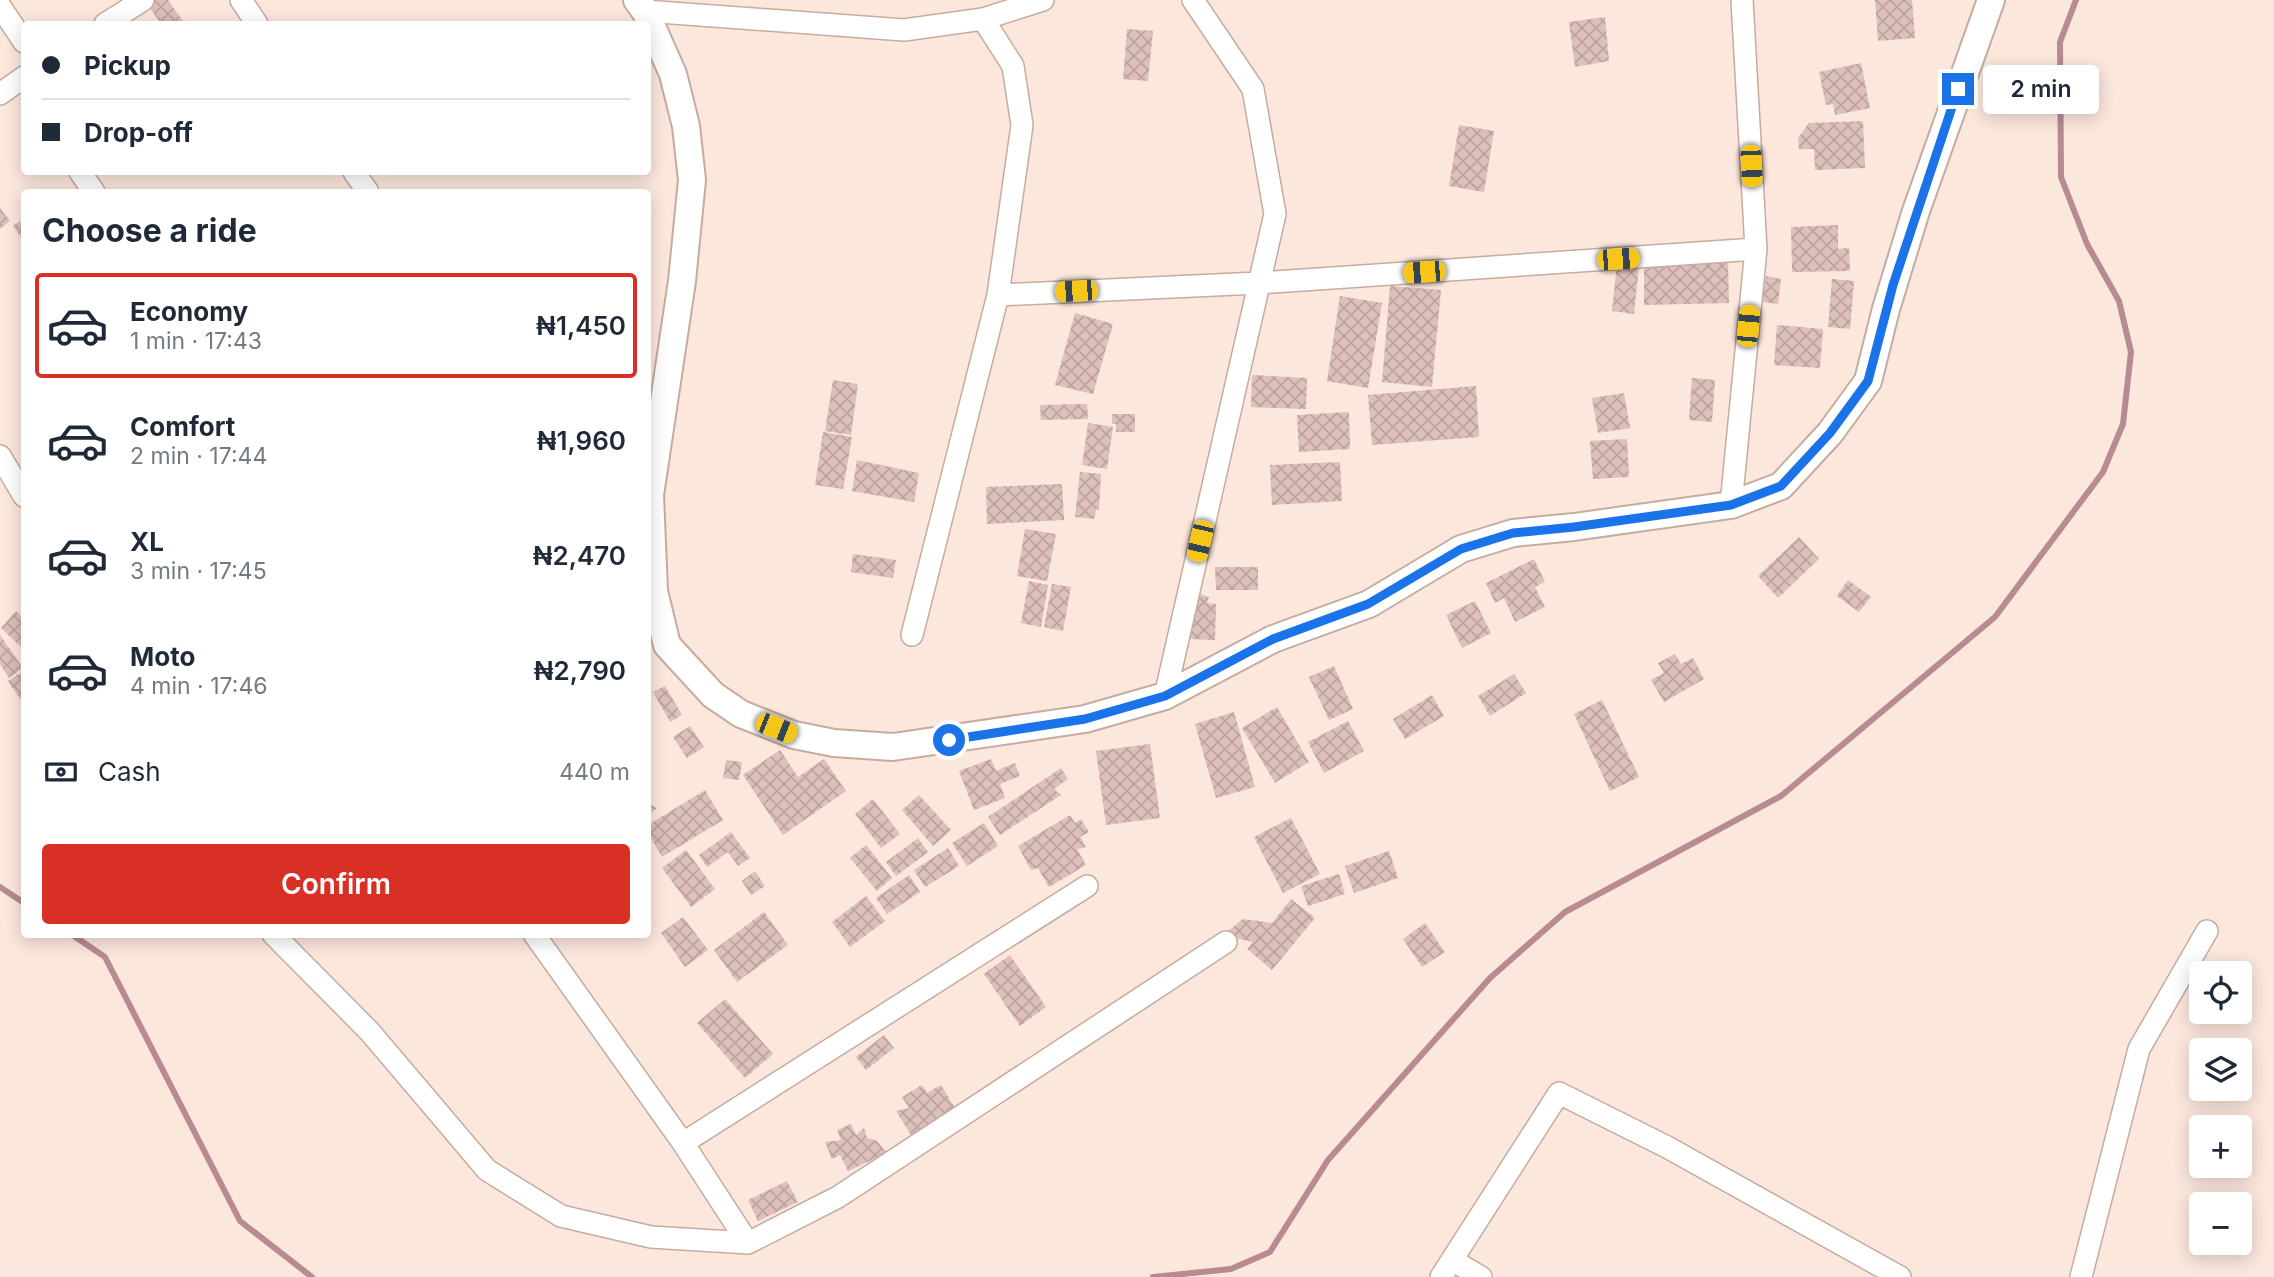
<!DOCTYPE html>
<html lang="en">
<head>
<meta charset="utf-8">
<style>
	:root { --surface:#fff; --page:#f6f6f7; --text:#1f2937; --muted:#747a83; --line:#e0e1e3; --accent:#d93025 }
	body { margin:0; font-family:Inter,sans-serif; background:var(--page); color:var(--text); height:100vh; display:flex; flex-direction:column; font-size:26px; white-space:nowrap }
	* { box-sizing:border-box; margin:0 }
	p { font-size:23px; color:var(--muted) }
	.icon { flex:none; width:38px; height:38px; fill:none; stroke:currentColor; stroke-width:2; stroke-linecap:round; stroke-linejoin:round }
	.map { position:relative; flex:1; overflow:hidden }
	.drawer { position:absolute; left:21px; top:189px; width:630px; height:749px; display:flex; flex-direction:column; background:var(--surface); border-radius:7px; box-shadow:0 4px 18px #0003 }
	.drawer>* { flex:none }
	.hud { position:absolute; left:21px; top:21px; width:630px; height:154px; border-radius:7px; box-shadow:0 4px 18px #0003; display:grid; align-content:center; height:154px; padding:0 21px; background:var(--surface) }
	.controls { position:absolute; left:2189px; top:961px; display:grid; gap:14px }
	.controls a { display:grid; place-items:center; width:63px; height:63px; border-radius:7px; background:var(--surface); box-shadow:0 4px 18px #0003; font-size:35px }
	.end { position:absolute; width:32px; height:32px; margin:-16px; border:9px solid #1a73e8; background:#fff; box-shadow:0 0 0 4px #fff }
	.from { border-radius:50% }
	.bubble { position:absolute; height:49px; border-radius:7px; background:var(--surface); box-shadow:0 4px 18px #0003; font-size:23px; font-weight:600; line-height:49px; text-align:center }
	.car { position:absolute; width:21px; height:42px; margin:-21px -10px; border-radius:9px; box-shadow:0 0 5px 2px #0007; background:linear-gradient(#f5c518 24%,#345 0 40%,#f5c518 0 76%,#345 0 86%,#f5c518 0) }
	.hud b { display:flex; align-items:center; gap:24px; height:66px; font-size:26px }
	.hud b+b { border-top:2px solid var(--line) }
	.hud i { width:18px; height:18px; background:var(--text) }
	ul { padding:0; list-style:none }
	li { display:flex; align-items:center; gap:21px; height:105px; margin:0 14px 10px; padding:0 7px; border:4px solid transparent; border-radius:7px }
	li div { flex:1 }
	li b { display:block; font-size:26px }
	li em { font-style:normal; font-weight:600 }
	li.current { border-color:var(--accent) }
	li>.icon { width:63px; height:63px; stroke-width:1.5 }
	h2 { padding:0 21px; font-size:32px; line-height:84px }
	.pay { display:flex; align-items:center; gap:18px; height:77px; padding:0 21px; font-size:26px }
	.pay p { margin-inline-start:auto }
	.primary-button { display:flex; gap:14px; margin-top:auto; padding:14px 21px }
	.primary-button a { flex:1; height:80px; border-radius:7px; background:var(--accent); color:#fff; font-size:28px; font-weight:600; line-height:80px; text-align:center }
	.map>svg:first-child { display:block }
</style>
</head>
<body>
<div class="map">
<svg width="2274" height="1277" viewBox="0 0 2274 1277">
	<defs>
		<pattern id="building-cross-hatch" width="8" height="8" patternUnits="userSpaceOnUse" patternTransform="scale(1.75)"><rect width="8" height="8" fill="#ddbfbb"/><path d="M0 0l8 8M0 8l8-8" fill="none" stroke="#bda39f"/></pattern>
	</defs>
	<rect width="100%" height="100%" fill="#fce7dd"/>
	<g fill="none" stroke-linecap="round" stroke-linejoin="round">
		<path stroke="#b88a91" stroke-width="6" d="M 0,887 L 24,903
			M 71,934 L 105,957 L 240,1221 L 312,1277
			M 1153,1277 L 1231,1269 L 1270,1252 L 1328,1160 L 1490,978 L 1565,912 L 1781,796 L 1995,617 L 2103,472 L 2123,424 L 2131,352 L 2119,301 L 2087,244 L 2061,177 L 2060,42 L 2076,0"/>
	</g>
	<path fill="url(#building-cross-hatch)" d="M 155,0 L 168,0 L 185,24 L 161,24 L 148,5 Z
		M 1875,0 L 1912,0 L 1915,38 L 1878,41 Z
		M 1605,17 L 1609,61 L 1575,67 L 1569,22 Z
		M 1127,29 L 1153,31 L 1148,81 L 1123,79 Z
		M 1861,63 L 1870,108 L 1835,115 L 1833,104 L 1826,105 L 1819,72 Z
		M 1863,121 L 1865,168 L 1815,170 L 1814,149 L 1799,149 L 1798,138 L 1809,123 Z
		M 1459,125 L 1494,131 L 1484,192 L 1449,186 Z
		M 0,208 L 10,221 L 0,229 Z
		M 24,218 L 24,242 L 13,226 Z
		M 1838,225 L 1838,249 L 1849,248 L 1850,271 L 1792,272 L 1791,227 Z
		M 1728,262 L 1729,303 L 1644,305 L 1644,263 Z
		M 1617,264 L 1639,266 L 1634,314 L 1612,311 Z
		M 1766,276 L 1781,279 L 1778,304 L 1762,302 Z
		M 1832,279 L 1854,281 L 1850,329 L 1828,327 Z
		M 1390,286 L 1441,290 L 1432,387 L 1382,382 Z
		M 1340,296 L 1382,303 L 1368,388 L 1327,381 Z
		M 1075,313 L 1113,324 L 1093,394 L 1055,385 Z
		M 1777,325 L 1823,329 L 1820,368 L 1774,365 Z
		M 1252,375 L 1307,378 L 1306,409 L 1251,407 Z
		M 1692,378 L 1715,380 L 1712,422 L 1689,420 Z
		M 833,380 L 858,384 L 851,435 L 825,431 Z
		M 1476,386 L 1479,437 L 1372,445 L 1368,395 Z
		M 1624,393 L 1630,428 L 1598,433 L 1592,398 Z
		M 1087,404 L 1088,419 L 1041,420 L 1040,405 Z
		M 1349,412 L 1350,449 L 1299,452 L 1297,415 Z
		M 1112,414 L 1135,414 L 1135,432 L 1116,432 L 1116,424 L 1112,424 Z
		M 1088,423 L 1113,427 L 1107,469 L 1082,465 Z
		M 823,432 L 852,437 L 843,489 L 815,485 Z
		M 1627,439 L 1629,477 L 1593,479 L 1590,441 Z
		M 857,460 L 919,473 L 914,502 L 852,491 Z
		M 1340,462 L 1342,501 L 1272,505 L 1270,465 Z
		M 1080,472 L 1101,474 L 1099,510 L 1096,509 L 1094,519 L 1075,517 Z
		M 1062,484 L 1064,520 L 987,524 L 986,487 Z
		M 1025,529 L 1056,534 L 1047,581 L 1017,576 Z
		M 1799,537 L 1819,559 L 1778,598 L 1758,576 Z
		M 853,554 L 896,560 L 893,578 L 851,572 Z
		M 1534,559 L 1545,582 L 1535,587 L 1545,607 L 1515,622 L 1504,598 L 1495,603 L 1486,583 Z
		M 1215,567 L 1258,567 L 1258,590 L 1216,590 Z
		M 1848,580 L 1871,597 L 1859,612 L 1837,596 Z
		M 1029,581 L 1048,585 L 1041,627 L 1021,623 Z
		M 1052,584 L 1071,587 L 1063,631 L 1044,627 Z
		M 1194,592 L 1209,597 L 1207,603 L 1216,604 L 1215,640 L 1190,639 Z
		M 1475,601 L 1491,633 L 1462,648 L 1446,615 Z
		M 16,611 L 24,619 L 24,650 L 1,628 Z
		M 0,635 L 23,668 L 9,678 L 0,664 Z
		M 1675,654 L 1681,664 L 1693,658 L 1704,679 L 1664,702 L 1651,680 L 1664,673 L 1658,663 Z
		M 1334,666 L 1353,709 L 1329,720 L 1309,677 Z
		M 23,671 L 24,672 L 24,705 L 8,681 Z
		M 1514,674 L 1526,693 L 1490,716 L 1478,696 Z
		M 665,686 L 682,715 L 670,722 L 653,692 Z
		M 1432,695 L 1444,716 L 1405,739 L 1393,719 Z
		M 1602,700 L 1639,777 L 1610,791 L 1574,714 Z
		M 1277,707 L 1309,762 L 1275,783 L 1242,728 Z
		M 1234,712 L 1255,787 L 1216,798 L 1195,724 Z
		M 1348,721 L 1364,751 L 1324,773 L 1308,742 Z
		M 690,726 L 704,747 L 687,758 L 673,737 Z
		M 1150,744 L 1160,818 L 1106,825 L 1096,751 Z
		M 780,750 L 798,777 L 824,759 L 846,791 L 783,835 L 743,775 Z
		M 991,759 L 996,771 L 1015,763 L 1020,776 L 1000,784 L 1005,798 L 974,810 L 959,771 Z
		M 726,760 L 742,762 L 739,780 L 723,778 Z
		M 1061,768 L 1068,779 L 1054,789 L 1061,795 L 1000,835 L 988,817 Z
		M 705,790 L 723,820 L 662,857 L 648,833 L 648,825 Z
		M 919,795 L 951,830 L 933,846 L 902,810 Z
		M 873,799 L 900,834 L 881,848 L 855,814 Z
		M 648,804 L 657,808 L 648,815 Z
		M 1070,815 L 1075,823 L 1081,819 L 1089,832 L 1080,837 L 1086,847 L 1077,849 L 1086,865 L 1049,887 L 1038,868 L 1031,870 L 1018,846 Z
		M 1291,818 L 1320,874 L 1283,893 L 1254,837 Z
		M 984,823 L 998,846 L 967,866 L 952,843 Z
		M 731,832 L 750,858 L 738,866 L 728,852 L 707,867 L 699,855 Z
		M 918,838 L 928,852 L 896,876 L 886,862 Z
		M 866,845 L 892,878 L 877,891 L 850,858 Z
		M 948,848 L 959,866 L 925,887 L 914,870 Z
		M 686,850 L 715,889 L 691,907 L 662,868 Z
		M 1389,851 L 1398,878 L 1354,893 L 1345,866 Z
		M 755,871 L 765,886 L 751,895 L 742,881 Z
		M 1339,874 L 1345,894 L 1308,906 L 1301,886 Z
		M 909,875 L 920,892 L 887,914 L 876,898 Z
		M 866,896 L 885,921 L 850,947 L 832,922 Z
		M 1291,899 L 1315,918 L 1272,970 L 1247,949 L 1253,942 L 1235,938 L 1227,932 L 1243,919 L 1272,923 Z
		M 764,912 L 788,945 L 737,982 L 714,950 Z
		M 683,917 L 708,950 L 685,967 L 661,933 Z
		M 1425,923 L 1445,952 L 1422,967 L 1403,939 Z
		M 1010,955 L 1046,1007 L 1020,1026 L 984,974 Z
		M 725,999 L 773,1054 L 745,1078 L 697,1023 Z
		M 884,1035 L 894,1048 L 866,1070 L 856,1057 Z
		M 922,1085 L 927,1093 L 941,1085 L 955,1108 L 911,1135 L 896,1111 L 909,1108 L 902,1097 Z
		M 851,1124 L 856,1135 L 864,1128 L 867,1138 L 877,1141 L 887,1153 L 848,1171 L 840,1155 L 832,1159 L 825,1142 L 841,1140 L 837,1130 Z
		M 787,1181 L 798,1202 L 758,1221 L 748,1200 Z"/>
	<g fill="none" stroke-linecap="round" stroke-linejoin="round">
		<defs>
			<path id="minor" d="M 241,0 L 257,24
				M 0,6 L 24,42
				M 645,11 L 904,30 L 983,19 L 1043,0
				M 105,24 L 143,0
				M 0,94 L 24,77
				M 80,172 L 94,192
				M 354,172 L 368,192
				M 998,295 L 1258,283 L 1756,249
				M 0,456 L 24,496
				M 1731,505 L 1756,249 L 1742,0
				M 912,635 L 998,295 L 1022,125 L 1013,66 L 983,19
				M 1165,696 L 1275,214 L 1253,89 L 1193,0
				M 273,934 L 370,1032 L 487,1170 L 561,1216 L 651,1237 L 748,1243 L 838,1197 L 1226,942
				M 534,934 L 683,1143 L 748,1243
				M 683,1143 L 1087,886
				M 1452,1260 L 1481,1277
				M 1441,1277 L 1559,1093 L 1667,1147 L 1900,1277
				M 2081,1277 L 2139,1049 L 2207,931"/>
			<path id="tertiary" d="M 637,0 L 645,11 L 673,74 L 686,126 L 692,180 L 682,281 L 650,495 L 654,591 L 667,645 L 713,695 L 741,714 L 794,735 L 834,743 L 893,747 L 1085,719 L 1165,696 L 1273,639 L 1369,604 L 1461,549 L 1513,533 L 1574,527 L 1731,505 L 1781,486 L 1830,433 L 1868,381 L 1886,309 L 1916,211 L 1991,0"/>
		</defs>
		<use href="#minor" stroke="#c5ac9f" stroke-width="24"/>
		<use href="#tertiary" stroke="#c5ac9f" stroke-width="30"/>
		<use href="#minor" stroke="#fff" stroke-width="21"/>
		<use href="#tertiary" stroke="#fff" stroke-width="26"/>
	</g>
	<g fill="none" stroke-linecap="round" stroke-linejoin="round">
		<path stroke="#1a73e8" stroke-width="9" d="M 949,740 L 1085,719 L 1165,696 L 1273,639 L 1368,604 L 1461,549 L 1513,533 L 1574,527 L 1731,505 L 1781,486 L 1830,433 L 1868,381 L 1893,285 L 1958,89"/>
	</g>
</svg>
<div class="controls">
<a><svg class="icon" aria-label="locate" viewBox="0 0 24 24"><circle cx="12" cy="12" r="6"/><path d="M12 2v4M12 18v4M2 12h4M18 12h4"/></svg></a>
<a><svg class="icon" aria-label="layers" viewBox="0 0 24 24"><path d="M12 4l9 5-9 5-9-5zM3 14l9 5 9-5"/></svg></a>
<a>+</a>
<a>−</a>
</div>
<i class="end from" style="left:949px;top:740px"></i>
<i class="end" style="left:1958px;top:89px"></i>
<div class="bubble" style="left:1983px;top:65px;width:116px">2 min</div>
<i class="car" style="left:1751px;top:166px;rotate:177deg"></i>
<i class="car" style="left:1618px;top:259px;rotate:86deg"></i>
<i class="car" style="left:1424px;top:272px;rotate:266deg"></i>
<i class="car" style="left:1076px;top:291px;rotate:267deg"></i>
<i class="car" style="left:1748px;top:326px;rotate:5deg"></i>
<i class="car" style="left:1200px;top:541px;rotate:193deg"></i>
<i class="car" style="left:776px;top:728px;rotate:112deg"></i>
<div class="hud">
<b><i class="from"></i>Pickup</b>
<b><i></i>Drop-off</b>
</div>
<section class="drawer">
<h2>Choose a ride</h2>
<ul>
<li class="current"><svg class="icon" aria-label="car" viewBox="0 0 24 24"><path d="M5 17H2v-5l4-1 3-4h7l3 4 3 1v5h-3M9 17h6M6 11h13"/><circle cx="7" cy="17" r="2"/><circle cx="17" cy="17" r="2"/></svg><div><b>Economy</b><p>1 min · 17:43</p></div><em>₦1,450</em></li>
<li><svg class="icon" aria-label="car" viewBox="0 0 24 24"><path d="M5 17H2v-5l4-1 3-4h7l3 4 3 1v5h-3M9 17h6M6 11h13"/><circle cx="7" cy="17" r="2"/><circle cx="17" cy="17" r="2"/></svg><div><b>Comfort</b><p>2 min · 17:44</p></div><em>₦1,960</em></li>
<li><svg class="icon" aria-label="car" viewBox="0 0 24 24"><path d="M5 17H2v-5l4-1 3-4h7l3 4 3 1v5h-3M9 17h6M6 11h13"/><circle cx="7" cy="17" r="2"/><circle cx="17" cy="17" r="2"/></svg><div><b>XL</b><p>3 min · 17:45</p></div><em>₦2,470</em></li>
<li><svg class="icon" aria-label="car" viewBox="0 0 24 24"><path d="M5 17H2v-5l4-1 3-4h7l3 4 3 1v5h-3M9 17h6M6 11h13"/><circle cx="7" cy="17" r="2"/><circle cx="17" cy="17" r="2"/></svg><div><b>Moto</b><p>4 min · 17:46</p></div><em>₦2,790</em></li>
</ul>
<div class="pay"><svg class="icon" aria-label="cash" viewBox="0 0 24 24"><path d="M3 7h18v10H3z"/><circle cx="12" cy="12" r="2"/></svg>Cash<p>440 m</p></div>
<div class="primary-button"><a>Confirm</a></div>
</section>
</div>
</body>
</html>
